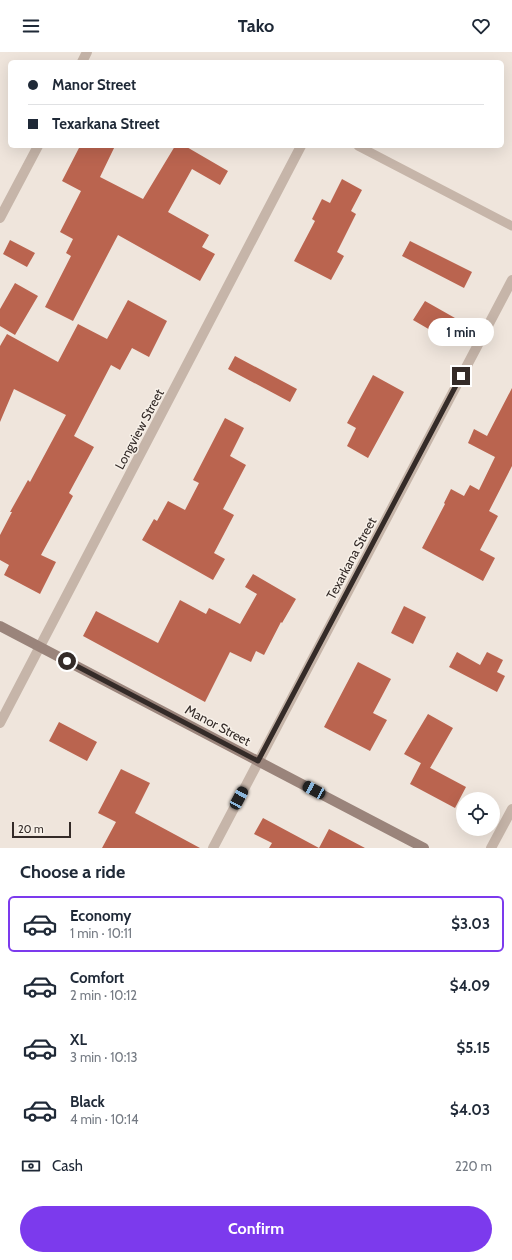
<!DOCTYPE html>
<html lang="en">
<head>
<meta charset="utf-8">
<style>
	:root { --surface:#fff; --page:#f2f2f3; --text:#1f2937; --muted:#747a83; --line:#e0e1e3; --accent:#7c3aed }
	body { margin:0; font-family:Cabin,sans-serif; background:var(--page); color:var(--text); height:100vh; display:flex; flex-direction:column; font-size:15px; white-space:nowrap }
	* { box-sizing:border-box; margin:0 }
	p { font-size:13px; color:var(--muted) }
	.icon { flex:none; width:22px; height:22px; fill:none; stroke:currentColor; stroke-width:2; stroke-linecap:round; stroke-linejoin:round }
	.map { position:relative; height:796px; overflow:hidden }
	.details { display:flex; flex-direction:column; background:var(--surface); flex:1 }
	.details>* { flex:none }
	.top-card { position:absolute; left:8px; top:8px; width:496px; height:88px; border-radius:6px; box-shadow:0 4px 16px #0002; display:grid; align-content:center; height:88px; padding:0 20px; background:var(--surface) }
	.buttons { position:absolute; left:456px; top:740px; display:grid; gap:8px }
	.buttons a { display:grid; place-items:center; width:44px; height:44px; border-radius:50%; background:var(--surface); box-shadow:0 4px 16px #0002; font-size:20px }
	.scale { position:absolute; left:12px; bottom:10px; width:59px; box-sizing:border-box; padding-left:4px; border:2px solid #342b28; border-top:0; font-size:11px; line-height:14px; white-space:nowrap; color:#342b28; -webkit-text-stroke:3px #f7f0e8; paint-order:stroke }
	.end { position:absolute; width:18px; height:18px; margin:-9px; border:5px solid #342b28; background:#fff; box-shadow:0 0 0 2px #fff }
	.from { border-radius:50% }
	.bubble { position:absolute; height:28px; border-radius:14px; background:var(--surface); box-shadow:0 4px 16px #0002; font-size:13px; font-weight:700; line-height:28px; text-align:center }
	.car { position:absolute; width:12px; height:24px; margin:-12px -6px; border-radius:5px; box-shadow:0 0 3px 1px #0007; background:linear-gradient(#222 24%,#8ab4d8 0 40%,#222 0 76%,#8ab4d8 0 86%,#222 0) }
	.top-card b { display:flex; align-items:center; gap:14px; height:38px; font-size:15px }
	.top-card b+b { border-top:1px solid var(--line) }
	.top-card i { width:10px; height:10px; background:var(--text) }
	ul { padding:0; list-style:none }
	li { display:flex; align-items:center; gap:12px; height:56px; margin:0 8px 6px; padding:0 12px; border:2px solid transparent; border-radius:6px }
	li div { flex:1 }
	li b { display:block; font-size:15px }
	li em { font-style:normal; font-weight:700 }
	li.on { border-color:var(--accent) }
	li>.icon { width:36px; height:36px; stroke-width:1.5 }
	h2 { padding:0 20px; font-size:18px; line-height:48px }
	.pay { display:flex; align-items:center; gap:10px; height:44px; padding:0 20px; font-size:15px }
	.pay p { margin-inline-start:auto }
	.primary-button { display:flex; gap:8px; margin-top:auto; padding:8px 20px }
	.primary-button a { flex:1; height:46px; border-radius:24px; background:var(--accent); color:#fff; font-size:16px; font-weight:700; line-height:46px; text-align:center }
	header { display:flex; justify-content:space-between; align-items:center; height:52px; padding:0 20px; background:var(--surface); font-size:18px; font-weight:700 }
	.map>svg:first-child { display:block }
</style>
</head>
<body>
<header><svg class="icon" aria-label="menu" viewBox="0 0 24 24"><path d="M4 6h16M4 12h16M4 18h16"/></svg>Tako<svg class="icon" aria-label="heart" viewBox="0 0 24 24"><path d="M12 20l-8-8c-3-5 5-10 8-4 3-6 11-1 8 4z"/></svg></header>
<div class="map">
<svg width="512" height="796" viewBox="0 0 512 796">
	<rect width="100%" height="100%" fill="#efe5dc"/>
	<path fill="#ba644f" d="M 80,94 L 115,94 L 100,125 L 143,147 L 175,94 L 185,94 L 228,119 L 220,133 L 192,117 L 168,160 L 209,183 L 202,195 L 215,202 L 200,229 L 118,183 L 73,269 L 45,255 L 71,204 L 66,201 L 73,187 L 60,180 L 81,139 L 62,129 Z
		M 342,127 L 362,138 L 351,159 L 356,162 L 337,200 L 344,204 L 331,228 L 294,209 L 315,169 L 312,167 L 322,147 L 330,151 Z
		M 10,188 L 35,201 L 27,215 L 3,202 Z
		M 410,189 L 472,220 L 464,236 L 402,204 Z
		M 15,231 L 38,244 L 15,283 L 0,274 L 0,257 Z
		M 128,248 L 167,269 L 149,305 L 132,296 L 120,318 L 111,313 L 74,384 L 94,395 L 69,441 L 73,444 L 41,503 L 56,510 L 40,542 L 4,523 L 9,513 L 0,508 L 0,483 L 12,460 L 10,460 L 28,428 L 30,430 L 66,363 L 14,337 L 0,370 L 0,294 L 7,282 L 58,310 L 78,272 L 107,287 Z
		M 425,249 L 455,266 L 444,286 L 413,268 Z
		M 235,304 L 297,337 L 290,350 L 228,317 Z
		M 373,323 L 404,340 L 368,406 L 347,394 L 356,376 L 347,371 Z
		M 512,336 L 512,414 L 489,459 L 498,464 L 480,498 L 495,506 L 483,529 L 422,496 L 445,452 L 444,451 L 451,437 L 464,444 L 470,433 L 479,438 L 495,405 L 468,391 L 474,377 L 487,384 Z
		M 225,366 L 244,376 L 230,404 L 246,413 L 223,457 L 234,463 L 214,501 L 225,507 L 213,528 L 142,488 L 154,467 L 157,469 L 168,449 L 185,458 L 199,431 L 193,428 Z
		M 253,522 L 296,547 L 282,571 L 281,570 L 264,603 L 256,599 L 251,610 L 230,600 L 205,650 L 83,584 L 96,559 L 158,591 L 180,548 L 206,562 L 209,556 L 240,572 L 257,542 L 245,535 Z
		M 404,554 L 426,565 L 413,592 L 391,581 Z
		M 457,600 L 480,613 L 487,600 L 503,608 L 497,620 L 505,624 L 497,640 L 449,615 Z
		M 358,610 L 391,627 L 373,661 L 387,668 L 370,699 L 324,675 Z
		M 428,662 L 453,676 L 430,716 L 404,702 Z
		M 59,670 L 97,690 L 87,709 L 49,689 Z
		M 421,711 L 466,735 L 455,756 L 410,732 Z
		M 121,717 L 150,731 L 135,761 L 200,796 L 102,796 L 116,770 L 98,761 Z
		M 263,766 L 319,796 L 329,777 L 365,796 L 269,796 L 272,791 L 254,782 Z"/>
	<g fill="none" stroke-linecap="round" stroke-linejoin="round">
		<path stroke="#c6b5a9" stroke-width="9" d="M 358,94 L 512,174"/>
		<path stroke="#c6b5a9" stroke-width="10" d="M 82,10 L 87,0
			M 0,166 L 38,94
			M 0,671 L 301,94
			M 213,796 L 512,228
			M 491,796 L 512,757"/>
		<path stroke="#9a847b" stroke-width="10" d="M 0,574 L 424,796"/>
	</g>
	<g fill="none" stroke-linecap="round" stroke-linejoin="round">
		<path stroke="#342b28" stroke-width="5" d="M 67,609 L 258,709 L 461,324"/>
	</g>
	<g text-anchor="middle" stroke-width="3" stroke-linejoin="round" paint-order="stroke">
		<g font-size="13" fill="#342b28" stroke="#f7f0e8">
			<text transform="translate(139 377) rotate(-62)" y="5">Longview Street</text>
			<text transform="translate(351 506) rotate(-62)" y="5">Texarkana Street</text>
			<text transform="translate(218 673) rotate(28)" y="5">Manor Street</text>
		</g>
	</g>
</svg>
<div class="buttons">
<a><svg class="icon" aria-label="locate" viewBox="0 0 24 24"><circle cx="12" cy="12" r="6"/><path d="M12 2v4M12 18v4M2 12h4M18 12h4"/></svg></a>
</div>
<div class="scale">20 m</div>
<i class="end from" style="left:67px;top:609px"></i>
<i class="end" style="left:461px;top:324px"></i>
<div class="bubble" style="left:428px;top:266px;width:66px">1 min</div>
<i class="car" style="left:314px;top:738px;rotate:298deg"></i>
<i class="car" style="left:239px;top:746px;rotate:28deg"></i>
<div class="top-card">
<b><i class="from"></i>Manor Street</b>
<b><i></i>Texarkana Street</b>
</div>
</div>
<section class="details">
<h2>Choose a ride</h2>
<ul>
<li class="on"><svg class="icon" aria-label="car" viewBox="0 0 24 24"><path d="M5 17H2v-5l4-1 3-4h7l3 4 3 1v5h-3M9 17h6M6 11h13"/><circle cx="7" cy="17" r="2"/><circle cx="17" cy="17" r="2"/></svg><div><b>Economy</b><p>1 min · 10:11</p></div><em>$3.03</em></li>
<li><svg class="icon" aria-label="car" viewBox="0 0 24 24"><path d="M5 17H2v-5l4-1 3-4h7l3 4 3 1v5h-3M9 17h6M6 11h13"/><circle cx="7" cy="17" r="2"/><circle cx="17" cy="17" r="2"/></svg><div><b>Comfort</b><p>2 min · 10:12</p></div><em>$4.09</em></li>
<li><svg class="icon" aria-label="car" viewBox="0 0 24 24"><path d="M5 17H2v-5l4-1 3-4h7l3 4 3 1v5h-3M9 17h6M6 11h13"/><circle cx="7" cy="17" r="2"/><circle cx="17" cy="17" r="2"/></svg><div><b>XL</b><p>3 min · 10:13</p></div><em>$5.15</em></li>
<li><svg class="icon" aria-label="car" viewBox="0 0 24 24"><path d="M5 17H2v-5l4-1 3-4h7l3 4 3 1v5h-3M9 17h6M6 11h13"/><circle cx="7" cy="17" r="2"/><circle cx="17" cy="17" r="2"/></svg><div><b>Black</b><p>4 min · 10:14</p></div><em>$4.03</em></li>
</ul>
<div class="pay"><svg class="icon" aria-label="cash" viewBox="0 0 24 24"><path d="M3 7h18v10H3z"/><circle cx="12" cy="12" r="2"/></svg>Cash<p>220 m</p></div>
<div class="primary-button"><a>Confirm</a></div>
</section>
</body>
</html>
